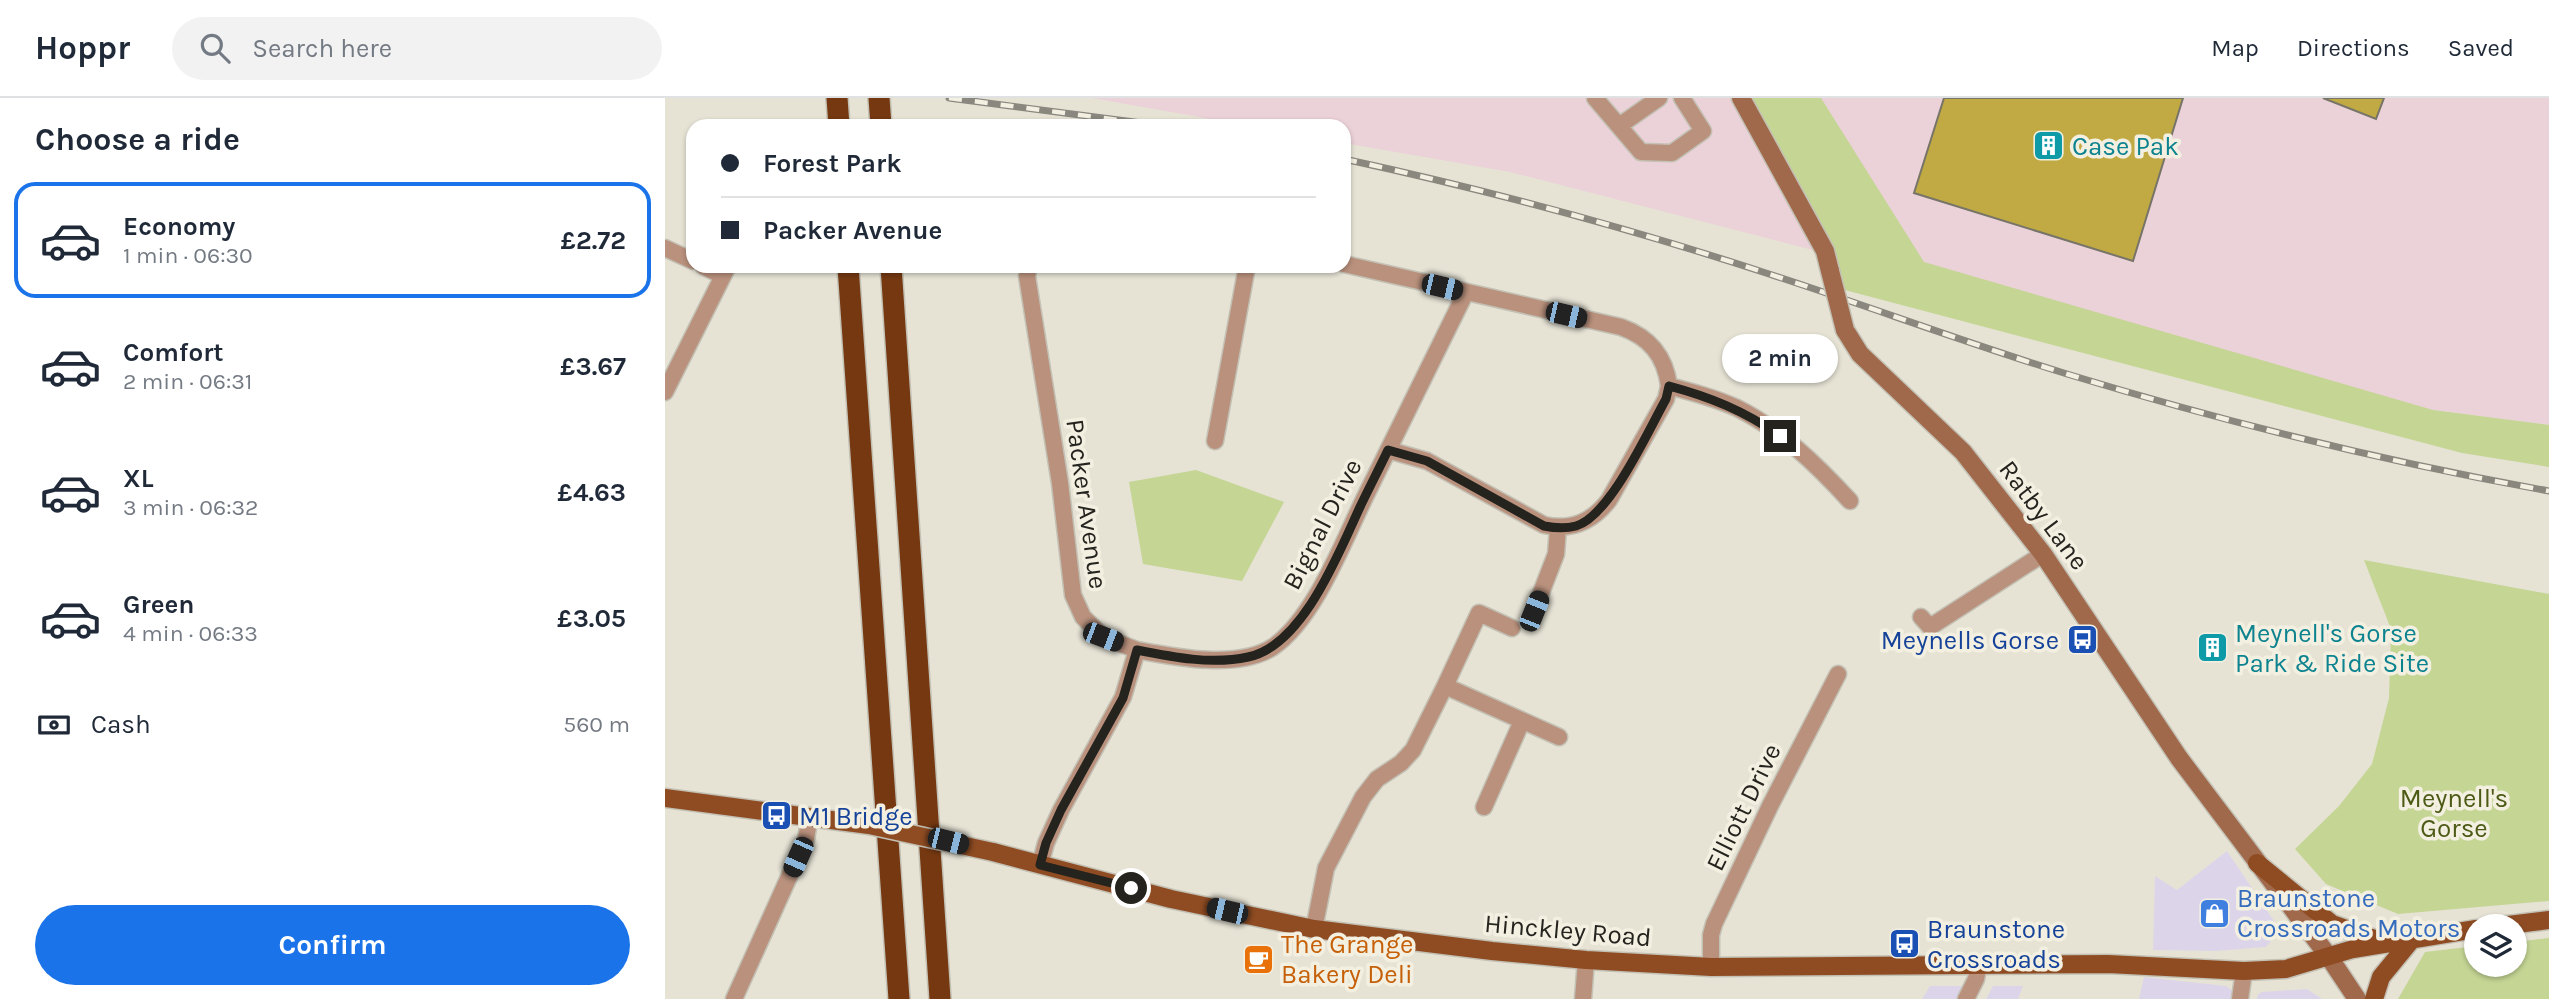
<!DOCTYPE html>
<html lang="en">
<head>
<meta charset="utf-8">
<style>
	:root { --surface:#fff; --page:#f2f2f3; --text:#1f2937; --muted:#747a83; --line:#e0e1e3; --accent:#1a73e8 }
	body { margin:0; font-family:Karla,sans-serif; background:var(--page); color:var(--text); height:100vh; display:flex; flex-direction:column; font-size:26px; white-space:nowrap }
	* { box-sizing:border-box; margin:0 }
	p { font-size:23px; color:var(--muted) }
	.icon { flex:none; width:38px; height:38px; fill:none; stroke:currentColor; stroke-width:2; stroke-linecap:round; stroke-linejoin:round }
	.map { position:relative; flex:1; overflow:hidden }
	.drawer { display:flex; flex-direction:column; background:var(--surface); width:665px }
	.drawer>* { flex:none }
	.top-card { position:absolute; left:21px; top:21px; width:665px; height:154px; border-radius:21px; box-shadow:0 2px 5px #0004; display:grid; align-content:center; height:154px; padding:0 35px; background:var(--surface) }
	.buttons { position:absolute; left:1799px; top:816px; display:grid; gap:14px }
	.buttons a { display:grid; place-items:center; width:63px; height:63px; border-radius:50%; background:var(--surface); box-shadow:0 2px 5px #0004; font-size:35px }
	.end { position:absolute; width:32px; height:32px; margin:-16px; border:9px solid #24231e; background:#fff; box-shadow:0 0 0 4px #fff }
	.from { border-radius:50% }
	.bubble { position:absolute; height:49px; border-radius:24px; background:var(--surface); box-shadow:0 2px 5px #0004; font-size:23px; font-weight:700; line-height:49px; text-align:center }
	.car { position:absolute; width:21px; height:42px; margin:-21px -10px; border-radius:9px; box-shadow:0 0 5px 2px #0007; background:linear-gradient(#222 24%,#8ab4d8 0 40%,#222 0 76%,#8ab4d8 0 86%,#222 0) }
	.top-card b { display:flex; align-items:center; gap:24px; height:66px; font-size:26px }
	.top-card b+b { border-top:2px solid var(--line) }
	.top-card i { width:18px; height:18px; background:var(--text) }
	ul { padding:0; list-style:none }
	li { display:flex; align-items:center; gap:21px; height:116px; margin:0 14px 10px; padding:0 21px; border:4px solid transparent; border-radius:21px }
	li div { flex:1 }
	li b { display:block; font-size:26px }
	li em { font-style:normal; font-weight:700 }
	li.current { border-color:var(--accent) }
	li>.icon { width:63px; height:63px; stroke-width:1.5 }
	h2 { padding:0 35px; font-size:32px; line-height:84px }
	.pay { display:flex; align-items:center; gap:18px; height:77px; padding:0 35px; font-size:26px }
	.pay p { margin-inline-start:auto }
	.cta { display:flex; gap:14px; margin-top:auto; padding:14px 35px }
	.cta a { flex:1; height:80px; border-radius:42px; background:var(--accent); color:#fff; font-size:28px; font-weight:700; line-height:80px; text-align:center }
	header { display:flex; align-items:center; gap:42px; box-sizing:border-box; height:98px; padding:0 35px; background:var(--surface); border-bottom:2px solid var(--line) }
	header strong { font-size:33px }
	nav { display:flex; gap:38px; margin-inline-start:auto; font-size:24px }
	.search { width:490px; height:63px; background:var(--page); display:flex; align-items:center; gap:18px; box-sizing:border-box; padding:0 24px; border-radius:38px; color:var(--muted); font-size:26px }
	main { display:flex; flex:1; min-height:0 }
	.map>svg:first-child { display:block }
</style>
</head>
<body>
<header>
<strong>Hoppr</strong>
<div class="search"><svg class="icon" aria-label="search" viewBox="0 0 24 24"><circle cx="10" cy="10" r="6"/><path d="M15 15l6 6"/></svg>Search here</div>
<nav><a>Map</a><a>Directions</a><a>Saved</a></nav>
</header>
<main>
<section class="drawer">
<h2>Choose a ride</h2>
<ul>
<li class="current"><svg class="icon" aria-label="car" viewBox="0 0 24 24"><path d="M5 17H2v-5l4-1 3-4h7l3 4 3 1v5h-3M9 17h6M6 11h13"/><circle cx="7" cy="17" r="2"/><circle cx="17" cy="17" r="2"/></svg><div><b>Economy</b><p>1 min · 06:30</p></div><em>£2.72</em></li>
<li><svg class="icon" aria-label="car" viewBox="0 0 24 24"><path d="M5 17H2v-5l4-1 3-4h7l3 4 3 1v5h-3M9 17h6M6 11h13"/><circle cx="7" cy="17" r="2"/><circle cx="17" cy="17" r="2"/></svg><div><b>Comfort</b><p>2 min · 06:31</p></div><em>£3.67</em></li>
<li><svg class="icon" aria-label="car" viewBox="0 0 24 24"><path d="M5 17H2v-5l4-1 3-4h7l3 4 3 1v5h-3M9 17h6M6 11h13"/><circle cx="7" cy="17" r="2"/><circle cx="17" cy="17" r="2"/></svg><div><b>XL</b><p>3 min · 06:32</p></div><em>£4.63</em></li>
<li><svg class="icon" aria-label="car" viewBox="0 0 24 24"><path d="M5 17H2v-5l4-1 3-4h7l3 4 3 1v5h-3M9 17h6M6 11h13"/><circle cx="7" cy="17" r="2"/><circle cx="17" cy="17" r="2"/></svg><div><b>Green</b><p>4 min · 06:33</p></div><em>£3.05</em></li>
</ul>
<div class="pay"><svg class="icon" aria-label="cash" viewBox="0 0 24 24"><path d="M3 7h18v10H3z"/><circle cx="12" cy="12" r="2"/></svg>Cash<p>560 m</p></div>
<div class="cta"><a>Confirm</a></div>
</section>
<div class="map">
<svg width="1884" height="901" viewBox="0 0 1884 901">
	<rect width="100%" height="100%" fill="#e6e3d5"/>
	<path fill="#dcd5ea" d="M 1562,753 L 1615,832 L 1601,849 L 1551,853 L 1488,852 L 1490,778 L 1512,792 Z
		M 1479,879 L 1561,888 L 1568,893 L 1567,901 L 1474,901 Z
		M 1265,888 L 1294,888 L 1302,889 L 1295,901 L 1257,901 Z
		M 1328,888 L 1358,888 L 1353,901 L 1321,901 Z
		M 1642,891 L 1657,901 L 1592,901 L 1593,896 L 1597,894 Z"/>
	<path fill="#ebd1d8" d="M 427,0 L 1884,0 L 1884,327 L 1768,312 L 845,74 L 679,45 L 679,28 L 585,28 Z"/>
	<path fill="#c4d594" d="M 1079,0 L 1156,0 L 1259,164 L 1768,312 L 1884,327 L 1884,369 L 1797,355 L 1176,191 Z
		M 531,372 L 619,404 L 577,483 L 478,466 L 464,384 Z
		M 1699,462 L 1884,496 L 1884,803 L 1733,816 L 1661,786 L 1630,751 L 1674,708 L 1707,666 L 1724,600 L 1726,531 Z
		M 1884,840 L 1884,901 L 1733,901 L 1760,854 L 1811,848 L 1811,866 L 1850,866 L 1850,844 Z"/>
	<path fill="#c1aa43" stroke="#777468" stroke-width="2" d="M 1279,0 L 1518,0 L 1468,163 L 1249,95 Z
		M 1658,0 L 1719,0 L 1711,21 Z
		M 1539,541 L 1555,542 L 1554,559 L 1538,558 Z"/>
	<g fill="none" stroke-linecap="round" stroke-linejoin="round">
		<defs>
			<path id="street" d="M 930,0 L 976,54 L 1007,55 L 1038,33 L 1017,0
				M 954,28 L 994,0
				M 0,150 L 28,163
				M 679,166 L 956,229 C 984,239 1000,257 1004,288 C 1027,294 1050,300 1072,310 C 1116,332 1152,367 1185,403
				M 38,168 L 58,178
				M 364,168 L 362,178 L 395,385 L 408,497 L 418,519 L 438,539 L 472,552 L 458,599 L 396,712 L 381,745 L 375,767
				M 0,294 L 63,168
				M 550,343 L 582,168
				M 723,352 L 762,363 L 879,427 C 907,433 927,424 944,402 L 1001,301 L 1004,288
				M 869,513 L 891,456 L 893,430
				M 1256,519 L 1265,529 L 1378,456
				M 472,552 C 509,559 573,572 608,549 C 651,519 679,441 702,395 C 735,328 768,261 801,194
				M 780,588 L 814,515 L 847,530
				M 819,709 L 857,623
				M 649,831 L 661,770 L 698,699 L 712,681 L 736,665 L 748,652 L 780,588 L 894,639
				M 1046,869 L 1046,837 L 1049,826 L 1105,708 L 1173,576
				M 69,901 L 141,741 L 145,718
				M 918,901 L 921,862
				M 1301,901 L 1311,881 L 1314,866
				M 1575,901 L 1579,873"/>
			<path id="secondary" d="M 1076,0 L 1160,153 L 1165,173
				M 1180,232 L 1195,256 L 1298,354 L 1378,456 L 1514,660 L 1664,859 L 1692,901"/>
			<path id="primary" d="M 0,700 L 204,727
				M 328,754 L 506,801 L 649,831 L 827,853 L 921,862 L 1046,869 L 1443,866 L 1579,873 L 1621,871 L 1688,851 L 1811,831
				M 1592,765 L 1667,826 L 1718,844
				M 1835,828 L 1884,822
				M 1709,901 L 1716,879 L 1748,840"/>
			<path id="highway" d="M 172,0 L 174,28
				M 214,0 L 216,28
				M 183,168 L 234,901
				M 226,168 L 275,901"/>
		</defs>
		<use href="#street" stroke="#c3c0b4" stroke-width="19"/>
		<use href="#secondary" stroke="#c3c0b4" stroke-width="21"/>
		<use href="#primary" stroke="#c3c0b4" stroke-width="21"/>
		<use href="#highway" stroke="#c3c0b4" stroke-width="24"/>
		<use href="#street" stroke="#b9917d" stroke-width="16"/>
		<use href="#secondary" stroke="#a1694b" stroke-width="18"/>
		<use href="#primary" stroke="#8f4c23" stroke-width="18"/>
		<use href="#highway" stroke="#753811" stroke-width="21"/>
		<defs>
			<path id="rail" d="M 284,0 L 500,28
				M 679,61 C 823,92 964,130 1104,176 C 1203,208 1301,245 1402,276 C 1560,324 1721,364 1884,393"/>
		</defs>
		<use href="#rail" stroke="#8a877e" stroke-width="7"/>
		<use href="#rail" stroke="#f3f0e2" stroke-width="4.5" stroke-dasharray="13" stroke-linecap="butt"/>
		<defs>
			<path id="secondary-bridge" d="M 1165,173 L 1180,232"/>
			<path id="primary-bridge" d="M 204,727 L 328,754"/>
		</defs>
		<use href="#secondary-bridge" stroke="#c3c0b4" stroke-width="21" stroke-linecap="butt"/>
		<use href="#primary-bridge" stroke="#c3c0b4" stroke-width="21" stroke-linecap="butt"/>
		<use href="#secondary-bridge" stroke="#a1694b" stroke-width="18"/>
		<use href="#primary-bridge" stroke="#8f4c23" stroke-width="18"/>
	</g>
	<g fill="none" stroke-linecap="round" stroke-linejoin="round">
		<path stroke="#24231e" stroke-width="9" d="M 466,790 L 375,767 L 381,745 L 396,712 L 458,600 L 472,552 C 507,559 547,567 583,559 C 638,548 674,454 695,409 C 704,390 714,371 723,352 L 762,363 L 879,428 C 889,430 900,431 911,428 C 945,418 983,333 1001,301 L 1004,288 C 1045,299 1080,313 1115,338"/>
	</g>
	<defs>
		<symbol id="building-square" viewBox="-11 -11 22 22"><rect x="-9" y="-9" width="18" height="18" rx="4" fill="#0f9aa8" stroke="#f3f0e2"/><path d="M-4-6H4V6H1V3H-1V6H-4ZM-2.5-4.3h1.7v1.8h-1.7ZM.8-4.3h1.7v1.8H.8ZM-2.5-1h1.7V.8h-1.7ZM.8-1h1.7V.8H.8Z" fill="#fff"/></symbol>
		<symbol id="bus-square" viewBox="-11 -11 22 22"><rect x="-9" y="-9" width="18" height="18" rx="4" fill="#1a4fb4" stroke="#f3f0e2"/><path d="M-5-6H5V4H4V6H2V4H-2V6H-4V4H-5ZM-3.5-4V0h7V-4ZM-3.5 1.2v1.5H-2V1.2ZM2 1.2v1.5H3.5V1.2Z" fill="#fff"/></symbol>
		<symbol id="shop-square" viewBox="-11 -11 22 22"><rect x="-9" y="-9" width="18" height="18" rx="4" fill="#3f7fe0" stroke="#f3f0e2"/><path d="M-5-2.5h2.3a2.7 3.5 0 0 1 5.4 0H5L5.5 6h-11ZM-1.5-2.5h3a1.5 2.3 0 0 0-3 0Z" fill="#fff"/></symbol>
		<symbol id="cafe-square" viewBox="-11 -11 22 22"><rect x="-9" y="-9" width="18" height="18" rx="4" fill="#e8710a" stroke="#f3f0e2"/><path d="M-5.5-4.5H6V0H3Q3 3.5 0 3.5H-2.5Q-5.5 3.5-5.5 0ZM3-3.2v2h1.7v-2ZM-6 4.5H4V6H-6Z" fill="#fff"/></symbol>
	</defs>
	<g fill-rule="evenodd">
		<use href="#building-square" x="1366" y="30" width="35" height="35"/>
		<use href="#bus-square" x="1400" y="524" width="35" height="35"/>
		<use href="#building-square" x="1530" y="532" width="35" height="35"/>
		<use href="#bus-square" x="94" y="700" width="35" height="35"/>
		<use href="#shop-square" x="1532" y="798" width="35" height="35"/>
		<use href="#bus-square" x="1222" y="828" width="35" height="35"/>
		<use href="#cafe-square" x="576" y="844" width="35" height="35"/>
	</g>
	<g text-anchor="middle" stroke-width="7" stroke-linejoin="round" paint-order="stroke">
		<g font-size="26" fill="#0d838f" stroke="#f3f0e2" text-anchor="start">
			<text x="1407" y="57">Case Pak</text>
			<text x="1570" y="544">Meynell's Gorse<tspan x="1570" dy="30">Park &amp; Ride Site</tspan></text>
		</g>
		<g font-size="26" fill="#24231e" stroke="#f3f0e2">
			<text transform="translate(422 406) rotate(82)" y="9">Packer Avenue</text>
			<text transform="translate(1379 417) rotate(53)" y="9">Ratby Lane</text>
			<text transform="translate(657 426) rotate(-63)" y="9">Bignal Drive</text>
			<text transform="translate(1078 709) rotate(-64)" y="9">Elliott Drive</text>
			<text transform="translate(903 832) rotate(5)" y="9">Hinckley Road</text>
		</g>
		<g font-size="26" fill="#164399" stroke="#f3f0e2" text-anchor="start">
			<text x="1394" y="551" text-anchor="end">Meynells Gorse</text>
			<text x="134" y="727">M1 Bridge</text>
			<text x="1262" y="840">Braunstone<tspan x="1262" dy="30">Crossroads</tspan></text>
		</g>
		<g font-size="26" fill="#4c5a15" stroke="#f3f0e2">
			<text x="1789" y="709">Meynell's<tspan x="1789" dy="30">Gorse</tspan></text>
		</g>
		<g font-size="26" fill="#366cbe" stroke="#f3f0e2" text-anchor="start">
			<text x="1572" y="809">Braunstone<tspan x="1572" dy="30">Crossroads Motors</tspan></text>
		</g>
		<g font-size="26" fill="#c56008" stroke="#f3f0e2" text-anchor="start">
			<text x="616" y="855">The Grange<tspan x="616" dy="30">Bakery Deli</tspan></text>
		</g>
	</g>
</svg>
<div class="buttons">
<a><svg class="icon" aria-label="layers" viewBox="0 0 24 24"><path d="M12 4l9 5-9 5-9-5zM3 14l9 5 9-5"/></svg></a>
</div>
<i class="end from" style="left:466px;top:790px"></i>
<i class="end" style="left:1115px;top:338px"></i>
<div class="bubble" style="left:1057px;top:236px;width:116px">2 min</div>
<i class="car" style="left:777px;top:189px;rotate:103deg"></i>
<i class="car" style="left:901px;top:217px;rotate:103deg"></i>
<i class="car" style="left:869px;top:513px;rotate:22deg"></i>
<i class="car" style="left:438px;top:539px;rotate:111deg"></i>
<i class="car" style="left:283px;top:743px;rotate:104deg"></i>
<i class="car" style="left:133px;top:759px;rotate:204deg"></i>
<i class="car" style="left:562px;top:813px;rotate:283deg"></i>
<div class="top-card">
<b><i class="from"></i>Forest Park</b>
<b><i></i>Packer Avenue</b>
</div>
</div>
</main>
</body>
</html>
